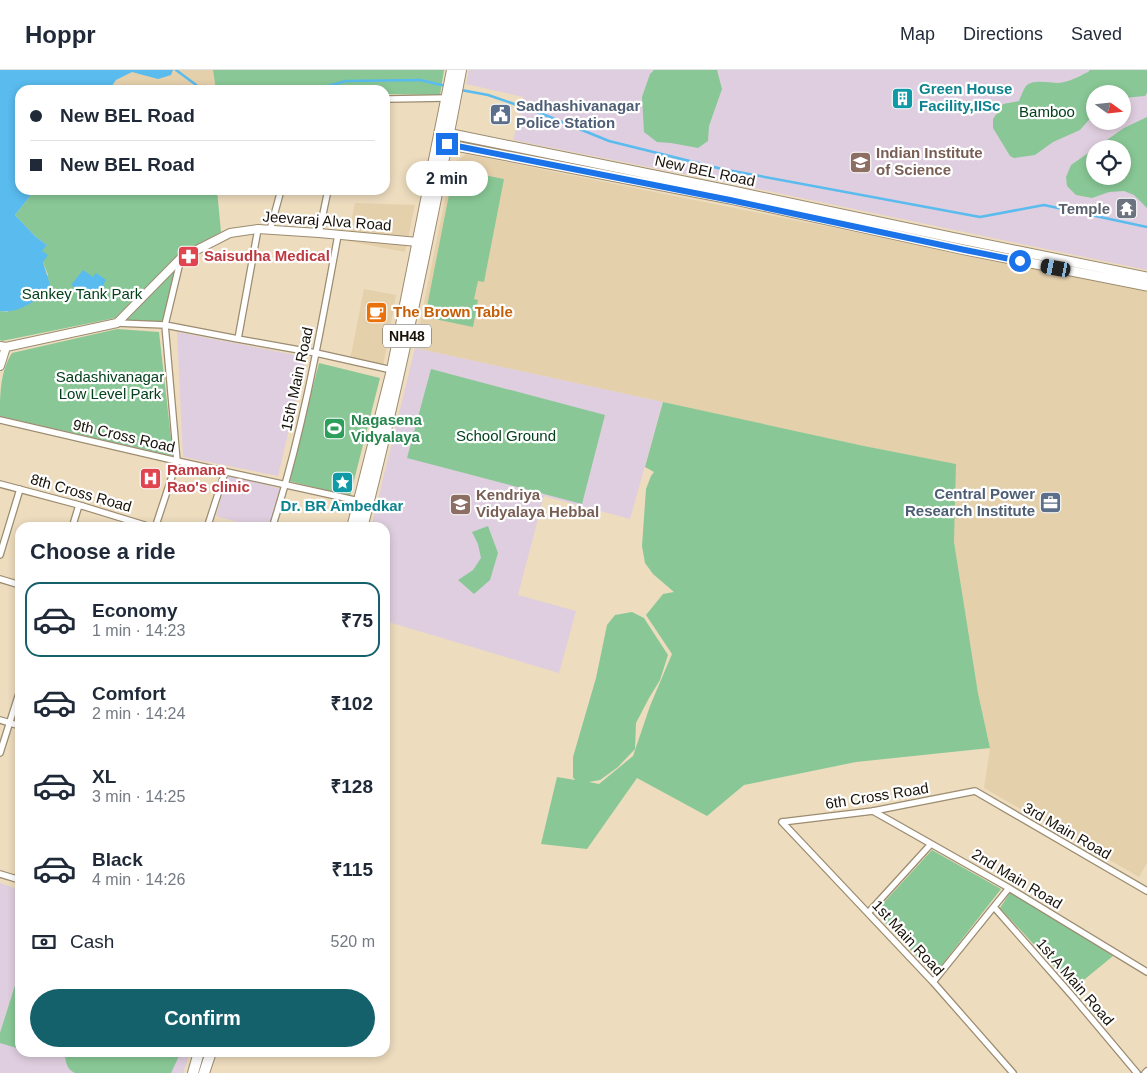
<!DOCTYPE html>
<html lang="en">
<head>
<meta charset="utf-8">
<style>
	:root { --surface:#fff; --page:#f2f2f3; --text:#1f2937; --muted:#747a83; --line:#e0e1e3; --accent:#14616c }
	body { margin:0; font-family:Arial,sans-serif; background:var(--page); color:var(--text); height:100vh; display:flex; flex-direction:column; font-size:19px; white-space:nowrap }
	* { box-sizing:border-box; margin:0 }
	p { font-size:16px; color:var(--muted) }
	.icon { flex:none; width:28px; height:28px; fill:none; stroke:currentColor; stroke-width:2; stroke-linecap:round; stroke-linejoin:round }
	.map { position:relative; flex:1; overflow:hidden }
	.panel { position:absolute; left:15px; top:452px; width:375px; height:535px; display:flex; flex-direction:column; background:var(--surface); border-radius:15px; box-shadow:0 2px 8px #0003 }
	.panel>* { flex:none }
	.top-card { position:absolute; left:15px; top:15px; width:375px; height:110px; border-radius:15px; box-shadow:0 2px 8px #0003; display:grid; align-content:center; height:110px; padding:0 15px; background:var(--surface) }
	.needle { width:32px; rotate:105deg }
	.controls { position:absolute; left:1086px; top:15px; display:grid; gap:10px }
	.controls a { display:grid; place-items:center; width:45px; height:45px; border-radius:50%; background:var(--surface); box-shadow:0 2px 8px #0003; font-size:25px }
	.end { position:absolute; width:22px; height:22px; margin:-11px; border:6px solid #1a73e8; background:#fff; box-shadow:0 0 0 2px #fff }
	.from { border-radius:50% }
	.bubble { position:absolute; height:35px; border-radius:18px; background:var(--surface); box-shadow:0 2px 8px #0003; font-size:16px; font-weight:800; line-height:35px; text-align:center }
	.car { position:absolute; width:15px; height:30px; margin:-15px -8px; border-radius:6px; box-shadow:0 0 4px 1px #0007; background:linear-gradient(#222 24%,#8ab4d8 0 40%,#222 0 76%,#8ab4d8 0 86%,#222 0) }
	.top-card b { display:flex; align-items:center; gap:18px; height:48px; font-size:19px }
	.top-card b+b { border-top:1px solid var(--line) }
	.top-card i { width:12px; height:12px; background:var(--text) }
	ul { padding:0; list-style:none }
	li { display:flex; align-items:center; gap:15px; height:75px; margin:0 10px 8px; padding:0 5px; border:2px solid transparent; border-radius:15px }
	li div { flex:1 }
	li b { display:block; font-size:19px }
	li em { font-style:normal; font-weight:800 }
	li.selected { border-color:var(--accent) }
	li>.icon { width:45px; height:45px; stroke-width:1.5 }
	h2 { padding:0 15px; font-size:22px; line-height:60px }
	.pay { display:flex; align-items:center; gap:12px; height:55px; padding:0 15px; font-size:19px }
	.pay p { margin-inline-start:auto }
	.action { display:flex; gap:10px; margin-top:auto; padding:10px 15px }
	.action a { flex:1; height:58px; border-radius:30px; background:var(--accent); color:#fff; font-size:20px; font-weight:800; line-height:58px; text-align:center }
	header { display:flex; align-items:center; gap:30px; box-sizing:border-box; height:70px; padding:0 25px; background:var(--surface); border-bottom:1px solid var(--line) }
	header strong { font-size:24px }
	nav { display:flex; gap:28px; margin-inline-start:auto; font-size:18px }
	.map>svg:first-child { display:block }
</style>
</head>
<body>
<header>
<strong>Hoppr</strong>
<nav><a>Map</a><a>Directions</a><a>Saved</a></nav>
</header>
<div class="map">
<svg width="1147" height="1003" viewBox="0 0 1147 1003">
	<rect width="100%" height="100%" fill="#eddcbe"/>
	<path fill="#e5d0ac" d="M 129,0 L 444,0 L 440,25 L 385,24 L 385,20 L 109,20 L 116,10 L 131,2 Z
		M 466,84 L 1147,221 L 1147,793 L 1139,807 L 984,718 L 990,678 L 978,623 L 954,472 L 955,394 L 864,376 L 415,278 L 452,94 Z
		M 355,133 L 415,135 L 405,182 L 347,171 Z
		M 364,219 L 396,225 L 383,297 L 350,290 Z"/>
	<path fill="#dfcedf" fill-rule="evenodd" d="M 469,0 L 1147,0 L 1147,200 L 734,114 L 513,70 L 523,27 L 466,14 ZM 1095,24 L 1122,24 L 1122,51 L 1095,51 ZM 1095,79 L 1122,79 L 1122,106 L 1095,106 Z
		M 177,262 L 306,287 L 278,406 L 183,387 Z
		M 415,278 L 663,332 L 630,449 L 544,426 L 518,525 L 576,541 L 559,603 L 385,551 L 385,458 L 371,458 Z
		M 228,404 L 280,419 L 269,457 L 256,457 L 216,446 Z
		M 0,813 L 20,820 L 20,982 L 190,983 L 183,1003 L 0,1003 Z"/>
	<path fill="#89c896" fill-rule="evenodd" d="M 213,0 L 444,0 L 440,25 L 385,24 L 385,20 L 216,20 Z
		M 654,0 L 717,0 L 722,19 L 709,56 L 708,71 L 698,78 L 671,73 L 657,72 L 644,62 L 642,27 L 650,4 Z
		M 1090,0 L 1147,0 L 1147,23 L 1145,26 L 1123,28 L 1122,24 L 1095,24 L 1095,43 L 1080,60 L 1053,72 L 1035,85 L 1014,88 L 1010,86 L 993,58 L 993,49 L 1003,34 L 1019,31 C 1021,26 1023,20 1026,16 C 1033,9 1049,13 1058,13 C 1069,12 1078,7 1088,2 Z
		M 1147,47 L 1147,138 L 1134,125 L 1124,121 L 1109,122 L 1092,128 L 1076,125 L 1067,116 L 1066,107 L 1071,95 L 1124,58 ZM 1095,79 L 1122,79 L 1122,106 L 1095,106 Z
		M 454,99 L 504,109 L 484,212 L 478,211 L 474,229 L 478,230 L 473,257 L 425,247 Z
		M 35,120 L 217,120 L 221,162 L 178,185 L 115,248 L 2,271 L 0,270 L 0,241 L 7,242 L 48,205 L 43,192 L 41,181 L 47,175 L 36,167 L 15,145 Z
		M 181,188 L 165,255 L 117,253 Z
		M 117,259 L 159,262 L 173,386 L 0,346 C 0,324 0,302 12,283 Z
		M 319,293 L 380,308 L 350,426 L 289,411 Z
		M 431,299 L 605,345 L 582,434 L 407,388 Z
		M 663,332 L 864,376 L 956,394 L 954,472 L 978,623 L 990,678 L 856,692 L 744,715 L 707,746 L 637,708 L 587,779 L 541,774 L 557,707 L 575,710 L 573,707 L 573,687 L 596,608 L 607,555 L 615,545 L 632,542 L 644,548 L 668,585 L 660,610 L 649,628 L 636,653 L 635,679 L 618,697 L 600,710 L 589,712 L 599,714 L 633,686 L 650,636 L 672,584 L 646,545 L 663,524 L 674,522 L 653,504 L 645,493 L 642,476 L 646,419 L 651,406 L 654,402 L 645,397 Z
		M 488,456 L 498,483 L 490,510 L 474,524 L 458,510 L 473,500 L 481,488 L 478,474 L 472,462 Z
		M 932,780 L 1001,819 L 934,905 L 875,842 Z
		M 1011,821 L 1113,886 L 1074,918 L 1000,838 Z
		M 17,909 L 20,910 L 20,979 L 0,973 L 0,963 Z
		M 65,983 L 65,982 L 180,983 L 179,986 L 171,1003 L 75,1003 C 67,1000 65,991 65,983 Z"/>
	<path fill="#59bbee" d="M 0,0 L 173,0 L 171,5 L 158,9 L 132,2 L 116,10 L 109,20 L 20,20 L 20,120 L 35,120 L 15,145 L 36,167 L 47,175 L 42,181 L 48,185 L 43,192 L 51,218 C 37,230 19,244 0,241 Z
		M 83,200 L 93,207 L 96,203 L 106,210 L 103,215 L 105,216 L 94,231 L 71,215 Z"/>
	<g fill="none" stroke-linecap="round" stroke-linejoin="round">
		<path stroke="#59bbee" stroke-width="2.5" d="M 176,0 L 203,20
			M 314,20 L 346,11 L 420,10 L 446,16
			M 461,20 L 488,25 L 535,41 L 609,71 L 722,99 L 980,147 L 1044,135 L 1147,157"/>
		<defs>
			<path id="minor" d="M 385,30 L 389,29 L 446,28
				M 270,160 L 281,120
				M 319,163 L 328,120
				M 117,253 L 165,255 L 238,269 L 258,159
				M 238,269 L 316,283 L 392,300
				M 0,350 L 177,391 L 359,431
				M 0,414 L 79,435 L 154,458
				M 72,458 L 79,435
				M 155,458 L 177,391 L 165,255 L 181,188
				M 207,458 L 225,402
				M 272,458 C 303,362 320,263 338,165
				M 0,485 L 20,419
				M 0,509 L 20,515
				M 0,650 L 20,656
				M 0,683 L 20,620
				M 873,741 L 1009,818 L 1147,902
				M 782,752 L 873,741 L 975,721 L 1147,821
				M 782,752 L 933,912 L 1013,1003
				M 0,804 L 20,810
				M 994,837 L 1074,928 L 1137,1003
				M 868,843 L 931,774
				M 933,912 L 1009,818
				M 1145,1003 L 1147,1001"/>
			<path id="tertiary" d="M 0,276 L 6,277 L 117,253 L 181,188 L 230,163 L 258,159 L 319,163 L 418,172
				M 0,296 L 6,277"/>
			<path id="secondary" d="M 442,62 L 733,121 L 955,168 L 1147,207
				M 440,73 L 730,129 L 965,180 L 1147,216"/>
			<path id="trunk" d="M 352,458 L 392,300 L 452,0
				M 362,458 C 401,307 432,153 461,0
				M 193,1003 L 199,982
				M 204,1003 L 211,982"/>
		</defs>
		<use href="#minor" stroke="#9c8c70" stroke-width="8"/>
		<use href="#tertiary" stroke="#9c8c70" stroke-width="10"/>
		<use href="#secondary" stroke="#9c8c70" stroke-width="11"/>
		<use href="#trunk" stroke="#9c8c70" stroke-width="12"/>
		<use href="#minor" stroke="#fff" stroke-width="5.5"/>
		<use href="#tertiary" stroke="#fff" stroke-width="8"/>
		<use href="#secondary" stroke="#fff" stroke-width="9"/>
		<use href="#trunk" stroke="#fff" stroke-width="10"/>
	</g>
	<g fill="none" stroke-linecap="round" stroke-linejoin="round">
		<path stroke="#1a73e8" stroke-width="6" d="M 447,74 L 730,130 L 965,180 L 1020,191"/>
	</g>
	<defs>
		<symbol id="building-square" viewBox="-11 -11 22 22"><rect x="-9" y="-9" width="18" height="18" rx="4" fill="#0f9aa8" stroke="#fff"/><path d="M-4-6H4V6H1V3H-1V6H-4ZM-2.5-4.3h1.7v1.8h-1.7ZM.8-4.3h1.7v1.8H.8ZM-2.5-1h1.7V.8h-1.7ZM.8-1h1.7V.8H.8Z" fill="#fff"/></symbol>
		<symbol id="civic-square" viewBox="-11 -11 22 22"><rect x="-9" y="-9" width="18" height="18" rx="4" fill="#5c6f8a" stroke="#fff"/><path d="M-.6-6.5H3V-4.5H.6V-3L4-1V1h2V6H-6V1h2V-1L-.6-3ZM-1.2 2.5V6h2.4V2.5Z" fill="#fff"/></symbol>
		<symbol id="university-square" viewBox="-11 -11 22 22"><rect x="-9" y="-9" width="18" height="18" rx="4" fill="#8d6e63" stroke="#fff"/><path d="M0-5L7-2L0 1L-7-2ZM-4 1L0 2.5L4 1V4Q0 6-4 4Z" fill="#fff"/></symbol>
		<symbol id="temple-square" viewBox="-11 -11 22 22"><rect x="-9" y="-9" width="18" height="18" rx="4" fill="#6b7280" stroke="#fff"/><path d="M0-6L5-2H3V0L6.5 2.5H4V6H1.5V3h-3V6H-4V2.5H-6.5L-3 0V-2H-5Z" fill="#fff"/></symbol>
		<symbol id="pharmacy-square" viewBox="-11 -11 22 22"><rect x="-9" y="-9" width="18" height="18" rx="4" fill="#e0444e" stroke="#fff"/><path d="M-2-6h4v4h4v4h-4v4h-4v-4h-4v-4h4Z" fill="#fff"/></symbol>
		<symbol id="cafe-square" viewBox="-11 -11 22 22"><rect x="-9" y="-9" width="18" height="18" rx="4" fill="#e8710a" stroke="#fff"/><path d="M-5.5-4.5H6V0H3Q3 3.5 0 3.5H-2.5Q-5.5 3.5-5.5 0ZM3-3.2v2h1.7v-2ZM-6 4.5H4V6H-6Z" fill="#fff"/></symbol>
		<symbol id="stadium-square" viewBox="-11 -11 22 22"><rect x="-9" y="-9" width="18" height="18" rx="4" fill="#2e9e5b" stroke="#fff"/><path d="M0-5a6.5 5 0 1 0 0 10a6.5 5 0 1 0 0-10ZM-3.5-1.8h7v3.6h-7Z" fill="#fff"/></symbol>
		<symbol id="hospital-square" viewBox="-11 -11 22 22"><rect x="-9" y="-9" width="18" height="18" rx="4" fill="#e0444e" stroke="#fff"/><path d="M-5-5h3v3.5h4V-5h3V5h-3V1.5h-4V5h-3Z" fill="#fff"/></symbol>
		<symbol id="sight-square" viewBox="-11 -11 22 22"><rect x="-9" y="-9" width="18" height="18" rx="4" fill="#0f9aa8" stroke="#fff"/><path d="M0-6L1.8-2.2L6-1.7L2.9 1.2L3.7 5.4L0 3.3L-3.7 5.4L-2.9 1.2L-6-1.7L-1.8-2.2Z" fill="#fff"/></symbol>
		<symbol id="office-square" viewBox="-11 -11 22 22"><rect x="-9" y="-9" width="18" height="18" rx="4" fill="#5c6f8a" stroke="#fff"/><path d="M-6-3h4V-5.5h4V-3h4V5H-6ZM-1-4.5V-3h2v-1.5ZM-6 0V1H6V0Z" fill="#fff"/></symbol>
		<symbol id="school-square" viewBox="-11 -11 22 22"><rect x="-9" y="-9" width="18" height="18" rx="4" fill="#8d6e63" stroke="#fff"/><path d="M0-5L7-2L0 1L-7-2ZM-4 1L0 2.5L4 1V4Q0 6-4 4Z" fill="#fff"/></symbol>
	</defs>
	<g fill-rule="evenodd">
		<use href="#building-square" x="890" y="16" width="25" height="25"/>
		<use href="#civic-square" x="488" y="32" width="25" height="25"/>
		<use href="#university-square" x="848" y="80" width="25" height="25"/>
		<use href="#temple-square" x="1114" y="126" width="25" height="25"/>
		<use href="#pharmacy-square" x="176" y="174" width="25" height="25"/>
		<use href="#cafe-square" x="364" y="230" width="25" height="25"/>
		<use href="#stadium-square" x="322" y="346" width="25" height="25"/>
		<use href="#hospital-square" x="138" y="396" width="25" height="25"/>
		<use href="#sight-square" x="330" y="400" width="25" height="25"/>
		<use href="#office-square" x="1038" y="420" width="25" height="25"/>
		<use href="#school-square" x="448" y="422" width="25" height="25"/>
	</g>
	<g text-anchor="middle" stroke-width="4.5" stroke-linejoin="round" paint-order="stroke">
		<rect fill="#fff" stroke="#5d5952" stroke-width="1" x="383" y="254.5" width="48" height="23" rx="4"/>
		<g font-size="14" font-weight="bold" fill="#181208">
			<text x="407" y="271">NH48</text>
		</g>
		<g font-size="15" font-weight="bold" fill="#0d838f" stroke="#fff" text-anchor="start">
			<text x="919" y="24">Green House<tspan x="919" dy="17">Facility,IISc</tspan></text>
			<text x="342" y="441" text-anchor="middle">Dr. BR Ambedkar</text>
		</g>
		<g font-size="15" font-weight="bold" fill="#4e5e75" stroke="#fff" text-anchor="start">
			<text x="516" y="41">Sadhashivanagar<tspan x="516" dy="17">Police Station</tspan></text>
			<text x="1035" y="429" text-anchor="end">Central Power<tspan x="1035" dy="17">Research Institute</tspan></text>
		</g>
		<g font-size="15" fill="#03411b" stroke="#fff">
			<text x="1047" y="47">Bamboo</text>
			<text x="82" y="229">Sankey Tank Park</text>
			<text x="110" y="312">Sadashivanagar<tspan x="110" dy="17">Low Level Park</tspan></text>
			<text x="506" y="371">School Ground</text>
		</g>
		<g font-size="15" font-weight="bold" fill="#785e54" stroke="#fff" text-anchor="start">
			<text x="876" y="88">Indian Institute<tspan x="876" dy="17">of Science</tspan></text>
			<text x="476" y="430">Kendriya<tspan x="476" dy="17">Vidyalaya Hebbal</tspan></text>
		</g>
		<g font-size="15" fill="#181208" stroke="#fff">
			<text transform="translate(705 101) rotate(12)" y="5">New BEL Road</text>
			<text transform="translate(327 151) rotate(4)" y="5">Jeevaraj Alva Road</text>
			<text transform="translate(297 309) rotate(-78)" y="5">15th Main Road</text>
			<text transform="translate(124 366) rotate(13)" y="5">9th Cross Road</text>
			<text transform="translate(81 423) rotate(16)" y="5">8th Cross Road</text>
			<text transform="translate(877 726) rotate(-9)" y="5">6th Cross Road</text>
			<text transform="translate(1067 761) rotate(30)" y="5">3rd Main Road</text>
			<text transform="translate(1017 809) rotate(31)" y="5">2nd Main Road</text>
			<text transform="translate(908 868) rotate(47)" y="5">1st Main Road</text>
			<text transform="translate(1075 912) rotate(49)" y="5">1st A Main Road</text>
		</g>
		<g font-size="15" font-weight="bold" fill="#5b616d" stroke="#fff" text-anchor="end">
			<text x="1110" y="144">Temple</text>
		</g>
		<g font-size="15" font-weight="bold" fill="#be3a42" stroke="#fff" text-anchor="start">
			<text x="204" y="191">Saisudha Medical</text>
			<text x="167" y="405">Ramana<tspan x="167" dy="17">Rao's clinic</tspan></text>
		</g>
		<g font-size="15" font-weight="bold" fill="#c56008" stroke="#fff" text-anchor="start">
			<text x="393" y="247">The Brown Table</text>
		</g>
		<g font-size="15" font-weight="bold" fill="#27864d" stroke="#fff" text-anchor="start">
			<text x="351" y="355">Nagasena<tspan x="351" dy="17">Vidyalaya</tspan></text>
		</g>
	</g>
</svg>
<div class="controls">
<a><svg class="needle" viewBox="-14 -14 28 28"><path d="M0-13l5 13h-10z" fill="#e53935"/><path d="M0 13l5-13h-10z" fill="#747a83"/></svg></a>
<a><svg class="icon" aria-label="locate" viewBox="0 0 24 24"><circle cx="12" cy="12" r="6"/><path d="M12 2v4M12 18v4M2 12h4M18 12h4"/></svg></a>
</div>
<i class="end from" style="left:1020px;top:191px"></i>
<i class="end" style="left:447px;top:74px"></i>
<div class="bubble" style="left:406px;top:91px;width:82px">2 min</div>
<i class="car" style="left:1056px;top:198px;rotate:281deg"></i>
<div class="top-card">
<b><i class="from"></i>New BEL Road</b>
<b><i></i>New BEL Road</b>
</div>
<section class="panel">
<h2>Choose a ride</h2>
<ul>
<li class="selected"><svg class="icon" aria-label="car" viewBox="0 0 24 24"><path d="M5 17H2v-5l4-1 3-4h7l3 4 3 1v5h-3M9 17h6M6 11h13"/><circle cx="7" cy="17" r="2"/><circle cx="17" cy="17" r="2"/></svg><div><b>Economy</b><p>1 min · 14:23</p></div><em>₹75</em></li>
<li><svg class="icon" aria-label="car" viewBox="0 0 24 24"><path d="M5 17H2v-5l4-1 3-4h7l3 4 3 1v5h-3M9 17h6M6 11h13"/><circle cx="7" cy="17" r="2"/><circle cx="17" cy="17" r="2"/></svg><div><b>Comfort</b><p>2 min · 14:24</p></div><em>₹102</em></li>
<li><svg class="icon" aria-label="car" viewBox="0 0 24 24"><path d="M5 17H2v-5l4-1 3-4h7l3 4 3 1v5h-3M9 17h6M6 11h13"/><circle cx="7" cy="17" r="2"/><circle cx="17" cy="17" r="2"/></svg><div><b>XL</b><p>3 min · 14:25</p></div><em>₹128</em></li>
<li><svg class="icon" aria-label="car" viewBox="0 0 24 24"><path d="M5 17H2v-5l4-1 3-4h7l3 4 3 1v5h-3M9 17h6M6 11h13"/><circle cx="7" cy="17" r="2"/><circle cx="17" cy="17" r="2"/></svg><div><b>Black</b><p>4 min · 14:26</p></div><em>₹115</em></li>
</ul>
<div class="pay"><svg class="icon" aria-label="cash" viewBox="0 0 24 24"><path d="M3 7h18v10H3z"/><circle cx="12" cy="12" r="2"/></svg>Cash<p>520 m</p></div>
<div class="action"><a>Confirm</a></div>
</section>
</div>
</body>
</html>
